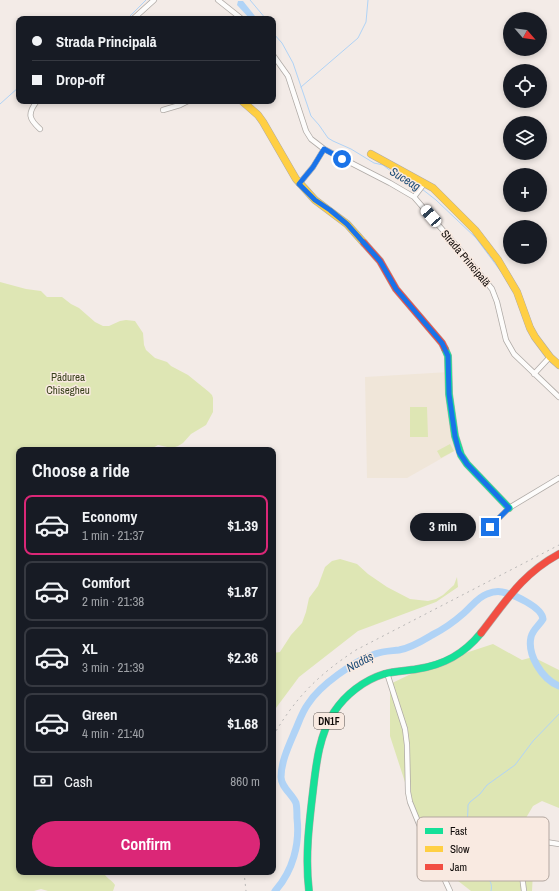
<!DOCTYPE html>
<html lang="en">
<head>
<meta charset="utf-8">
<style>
	:root { --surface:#171b24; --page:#20242c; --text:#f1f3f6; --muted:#9ea1a6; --line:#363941; --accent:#db2777 }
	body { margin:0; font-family:"Archivo Narrow",sans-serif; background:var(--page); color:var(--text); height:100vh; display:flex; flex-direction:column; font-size:15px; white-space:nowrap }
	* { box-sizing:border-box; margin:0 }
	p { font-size:13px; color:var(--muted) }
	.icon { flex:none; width:22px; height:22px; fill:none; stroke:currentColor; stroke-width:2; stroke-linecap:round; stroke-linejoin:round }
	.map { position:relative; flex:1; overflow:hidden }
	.details { position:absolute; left:16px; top:447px; width:260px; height:428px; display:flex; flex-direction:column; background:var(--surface); border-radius:8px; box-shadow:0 2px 6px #0003 }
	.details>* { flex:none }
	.hud { position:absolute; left:16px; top:16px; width:260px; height:88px; border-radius:8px; box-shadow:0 2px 6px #0003; display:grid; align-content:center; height:88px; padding:0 16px; background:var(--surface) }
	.needle { width:26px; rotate:118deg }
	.tools { position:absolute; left:503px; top:12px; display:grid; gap:8px }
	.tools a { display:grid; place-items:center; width:44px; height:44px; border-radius:50%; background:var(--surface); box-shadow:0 2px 6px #0003; font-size:20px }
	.end { position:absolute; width:18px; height:18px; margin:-9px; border:5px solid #1a73e8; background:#fff; box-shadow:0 0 0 2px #fff }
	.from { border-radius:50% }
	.bubble { position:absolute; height:28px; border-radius:14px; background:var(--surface); box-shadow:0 2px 6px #0003; font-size:13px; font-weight:700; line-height:28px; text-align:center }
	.car { position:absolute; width:12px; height:24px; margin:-12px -6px; border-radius:5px; box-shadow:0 0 3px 1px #0007; background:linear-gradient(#fff 24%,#345 0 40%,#fff 0 76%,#345 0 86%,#fff 0) }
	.hud b { display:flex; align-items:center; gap:14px; height:38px; font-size:15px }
	.hud b+b { border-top:1px solid var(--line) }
	.hud i { width:10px; height:10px; background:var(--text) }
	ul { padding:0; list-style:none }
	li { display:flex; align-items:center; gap:12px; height:60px; margin:0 8px 6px; padding:0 8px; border:2px solid var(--line); border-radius:8px }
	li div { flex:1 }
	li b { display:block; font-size:15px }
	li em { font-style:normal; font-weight:700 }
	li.active { border-color:var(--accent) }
	li>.icon { width:36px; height:36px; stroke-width:1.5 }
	h2 { padding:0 16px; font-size:18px; line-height:48px }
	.pay { display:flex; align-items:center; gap:10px; height:44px; padding:0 16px; font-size:15px }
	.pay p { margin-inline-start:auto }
	.cta { display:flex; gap:8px; margin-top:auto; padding:8px 16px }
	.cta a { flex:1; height:46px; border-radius:24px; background:var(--accent); color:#fff; font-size:16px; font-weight:700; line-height:46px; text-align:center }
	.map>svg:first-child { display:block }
</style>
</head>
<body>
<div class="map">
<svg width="559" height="891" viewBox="0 0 559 891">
	<rect width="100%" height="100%" fill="#f3ebe7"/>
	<path fill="#f0e6d9" d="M 449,372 L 458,449 L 407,478 L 367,478 L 365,377 Z"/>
	<path fill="#dee6b4" d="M 0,282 L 26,289 L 41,291 L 47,297 L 62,297 L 71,304 L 79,308 L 95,322 L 103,326 L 109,326 L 120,321 L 126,320 L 135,321 L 143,333 L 144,345 L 146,350 L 155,358 L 167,362 L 171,366 L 188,375 L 209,392 L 212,395 L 213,398 L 213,412 L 206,425 L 191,434 L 183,443 L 178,446 L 172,448 L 158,445 L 149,450 L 19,450 L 19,872 L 103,872 C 106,878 112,880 115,885 L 113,891 L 48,891 L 41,889 L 34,891 L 0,891 Z
		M 410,407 L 427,407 L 428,437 L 410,437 Z
		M 450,444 L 454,451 L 441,458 L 437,451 Z
		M 340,559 L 357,564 L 368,574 L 387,587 L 410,599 L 428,601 L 436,599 L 443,595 L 454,585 L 457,577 L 458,587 L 436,602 L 358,631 L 299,677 L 273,712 L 273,653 L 280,652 L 291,635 L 302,623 L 306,612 L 309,598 L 318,586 L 325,567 L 332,561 Z
		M 493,644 L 522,660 L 533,657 L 559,670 L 559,808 L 542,801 L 533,806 L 523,823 L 534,852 L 532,891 L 471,891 L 430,859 L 390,736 L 390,684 L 432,664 Z"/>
	<path fill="#b0d3f6" d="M 238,1 L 243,1 L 255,16 L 256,19 L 250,19 L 237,5 Z"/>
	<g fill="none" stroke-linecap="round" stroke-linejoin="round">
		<path stroke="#b0d3f6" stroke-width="1" d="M 250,0 L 266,19
			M 127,19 L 146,0
			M 273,33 L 282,43 L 293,63 L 311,116 L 319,125 L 328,138 L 333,141 L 351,149 L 374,163 L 383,165 L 392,172 L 420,187
			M 301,87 L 358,38 L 366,22 L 368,0
			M 0,104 L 19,87
			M 422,189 L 436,200 L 476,238 L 502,273
			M 491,891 C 495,878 478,871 473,861 C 463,844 468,824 468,805 L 470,802 L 480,794 L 487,785 L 515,765 L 533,741 L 559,714"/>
		<path stroke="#b0d3f6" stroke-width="7" d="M 275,891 C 293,871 300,844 297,818 C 297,813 297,807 296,803 C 292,794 281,787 281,777 C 281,762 289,745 295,731 C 299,722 302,712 308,704 C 320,685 354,661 375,654 C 383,651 391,651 399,650 C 411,648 422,641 432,635 C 444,629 455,621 464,613 C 472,606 478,597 487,594 C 492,592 497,591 502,592 C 513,594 542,607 543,619 C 539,626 533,629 531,637 C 527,655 542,679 559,686"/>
		<defs>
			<path id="street" d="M 218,0 L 242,19
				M 133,19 L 154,0
				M 273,55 L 288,76 L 306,131 L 311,139 L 324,149 L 390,183 L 414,197 L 460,250 L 492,289 L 497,302 L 506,340 L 514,354 L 559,397
				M 37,101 C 27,114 29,119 40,129
				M 163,110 L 180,105 L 188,101
				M 299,184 L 313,167 L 324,149
				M 414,197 L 424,184
				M 534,374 L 548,359
				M 490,527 L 509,508 L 559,478
				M 387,673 L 405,729 L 407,745 L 408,792 L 410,802 L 419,824 L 450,891
				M 524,891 L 519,852 L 520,845 L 525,841 L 533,840 L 559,844"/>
			<path id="fast" d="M 445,349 L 448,356 L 449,394 L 455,436 L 461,455 L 467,464 L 509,508
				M 309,891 C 305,857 309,824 313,791 C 316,765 319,735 334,712 C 345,695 364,680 384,674 C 395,671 406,671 417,669 C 444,665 464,654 481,633"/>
			<path id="slow" d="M 242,101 L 258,115 L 263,122 L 296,179 L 315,200 L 347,224 L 364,243
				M 371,154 L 433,188 L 475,230 L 498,260 L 517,292 L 530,328 L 535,337 L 550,357 L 559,365"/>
			<path id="jam" d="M 364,243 L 380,261 L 396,289 L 442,343 L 445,349
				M 481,633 C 506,601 522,574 559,554"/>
		</defs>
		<use href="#street" stroke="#afaaa6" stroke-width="6"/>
		<use href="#fast" stroke="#afaaa6" stroke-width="8"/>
		<use href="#slow" stroke="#afaaa6" stroke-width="8"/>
		<use href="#jam" stroke="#afaaa6" stroke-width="8"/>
		<use href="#street" stroke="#fdfcfb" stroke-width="4.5"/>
		<use href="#fast" stroke="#16e098" stroke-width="7"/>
		<use href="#slow" stroke="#ffcf43" stroke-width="7"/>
		<use href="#jam" stroke="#f24e42" stroke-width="7"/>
		<path stroke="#b9b7b6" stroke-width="1" stroke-dasharray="2 4" stroke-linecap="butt" d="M 273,736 C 296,697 318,675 356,650 L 559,545
			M 244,872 L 246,891"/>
	</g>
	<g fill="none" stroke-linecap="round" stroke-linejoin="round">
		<path stroke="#1a73e8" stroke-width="5" d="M 342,159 L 324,149 L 313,167 L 299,184 L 315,200 L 330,210 L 347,224 L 380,261 L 396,289 L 442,343 L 448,356 L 449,394 L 455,436 L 459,452 L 467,464 L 509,508 L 490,527"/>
	</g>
	<g text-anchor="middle" stroke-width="3" stroke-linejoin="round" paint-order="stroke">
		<rect fill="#f9eae1" stroke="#554d49" stroke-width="1" x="314" y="713" width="30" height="16" rx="3"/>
		<g font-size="10" font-weight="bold" fill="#0f0a08">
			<text x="329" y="725">DN1F</text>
		</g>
		<g font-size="11" fill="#0f0a08" stroke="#f9eae1">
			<text transform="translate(466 258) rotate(50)" y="4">Strada Principală</text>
		</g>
		<g font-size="11" fill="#373f1a" stroke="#f9eae1">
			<text x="68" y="381">Pădurea<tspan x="68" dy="13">Chisegheu</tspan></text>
		</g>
		<g font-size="12" font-style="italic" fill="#1f4e79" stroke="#f9eae1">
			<text transform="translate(405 179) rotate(31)" y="4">Suceag</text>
			<text transform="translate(360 662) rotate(-28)" y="4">Nadăș</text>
		</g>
	</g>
	<rect x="417" y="817" width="132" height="64" rx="6" fill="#f9eae1" stroke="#b3a7a0" stroke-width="1"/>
	<rect x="425" y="828" width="18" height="6" fill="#16e098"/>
	<rect x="425" y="846" width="18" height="6" fill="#ffcf43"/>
	<rect x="425" y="864" width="18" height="6" fill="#f24e42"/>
	<g font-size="11" fill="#0f0a08">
		<text x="450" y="835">Fast</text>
		<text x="450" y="853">Slow</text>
		<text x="450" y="871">Jam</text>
	</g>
</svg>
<div class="tools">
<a><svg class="needle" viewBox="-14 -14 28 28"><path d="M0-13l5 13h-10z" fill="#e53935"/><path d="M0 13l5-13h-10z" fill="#9ea1a6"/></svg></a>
<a><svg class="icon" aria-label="locate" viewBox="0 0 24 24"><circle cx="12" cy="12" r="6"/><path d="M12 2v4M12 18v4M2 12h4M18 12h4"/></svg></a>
<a><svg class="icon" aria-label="layers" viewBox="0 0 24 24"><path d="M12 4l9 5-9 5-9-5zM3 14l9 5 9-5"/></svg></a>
<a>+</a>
<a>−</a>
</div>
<i class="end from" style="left:342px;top:159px"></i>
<i class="end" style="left:490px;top:527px"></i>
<div class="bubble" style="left:410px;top:513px;width:66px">3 min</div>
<i class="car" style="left:431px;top:216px;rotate:319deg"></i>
<div class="hud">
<b><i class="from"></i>Strada Principală</b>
<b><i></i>Drop-off</b>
</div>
<section class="details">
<h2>Choose a ride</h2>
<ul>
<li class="active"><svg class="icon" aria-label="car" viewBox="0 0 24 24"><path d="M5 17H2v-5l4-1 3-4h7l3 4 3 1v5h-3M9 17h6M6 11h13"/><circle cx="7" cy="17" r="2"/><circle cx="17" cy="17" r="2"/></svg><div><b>Economy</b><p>1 min · 21:37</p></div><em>$1.39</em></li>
<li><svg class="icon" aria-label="car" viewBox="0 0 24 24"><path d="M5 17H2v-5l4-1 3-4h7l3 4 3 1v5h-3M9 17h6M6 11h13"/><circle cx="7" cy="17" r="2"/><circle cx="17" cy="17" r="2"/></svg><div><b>Comfort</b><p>2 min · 21:38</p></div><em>$1.87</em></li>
<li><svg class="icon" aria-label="car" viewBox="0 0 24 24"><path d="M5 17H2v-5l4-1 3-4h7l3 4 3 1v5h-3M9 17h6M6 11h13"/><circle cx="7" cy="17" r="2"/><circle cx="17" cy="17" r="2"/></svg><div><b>XL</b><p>3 min · 21:39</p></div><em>$2.36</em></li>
<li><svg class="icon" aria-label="car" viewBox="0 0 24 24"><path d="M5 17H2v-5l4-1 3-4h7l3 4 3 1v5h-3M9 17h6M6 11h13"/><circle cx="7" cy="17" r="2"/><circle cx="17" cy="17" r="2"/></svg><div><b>Green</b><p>4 min · 21:40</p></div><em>$1.68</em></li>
</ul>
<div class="pay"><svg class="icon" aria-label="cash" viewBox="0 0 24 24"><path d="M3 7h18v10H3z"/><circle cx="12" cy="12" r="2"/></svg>Cash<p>860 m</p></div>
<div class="cta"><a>Confirm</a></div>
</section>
</div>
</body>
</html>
